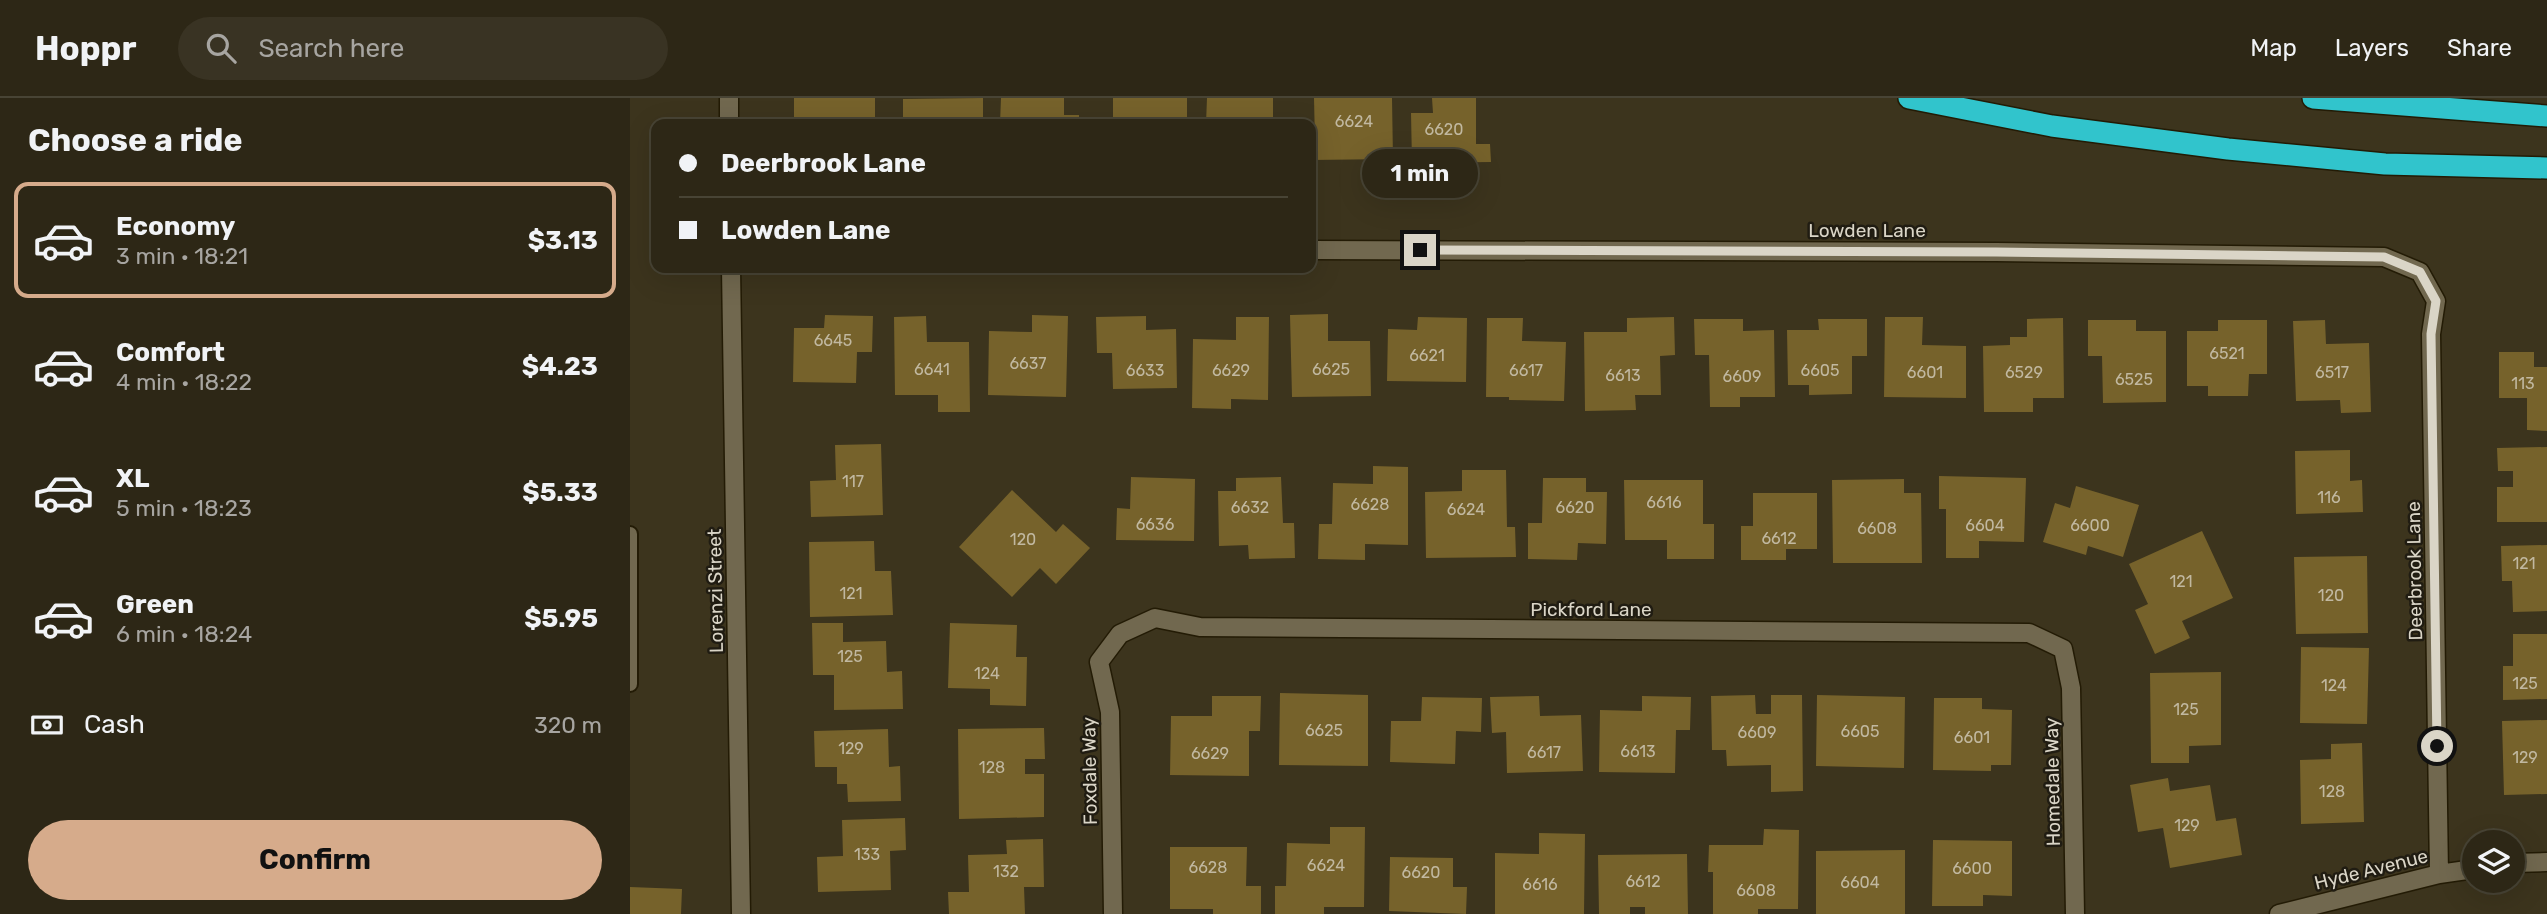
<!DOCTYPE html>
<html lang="en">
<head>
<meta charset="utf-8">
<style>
	:root { --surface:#2d2716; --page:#393323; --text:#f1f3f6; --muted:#a7a5a1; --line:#484435; --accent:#d6ab8b }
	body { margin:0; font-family:Rubik,sans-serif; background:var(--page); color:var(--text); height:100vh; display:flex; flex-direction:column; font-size:26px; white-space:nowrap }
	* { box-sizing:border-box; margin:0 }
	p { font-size:23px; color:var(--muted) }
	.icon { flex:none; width:38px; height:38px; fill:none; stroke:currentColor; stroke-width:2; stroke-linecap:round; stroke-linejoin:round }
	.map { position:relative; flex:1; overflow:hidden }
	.drawer { display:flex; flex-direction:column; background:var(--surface); width:630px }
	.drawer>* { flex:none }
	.hud { position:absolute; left:21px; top:21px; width:665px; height:154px; border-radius:14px; box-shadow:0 7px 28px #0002,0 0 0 2px var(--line); display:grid; align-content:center; height:154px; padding:0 28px; background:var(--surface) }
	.controls { position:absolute; left:1832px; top:732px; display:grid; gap:14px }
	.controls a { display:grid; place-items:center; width:63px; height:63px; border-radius:50%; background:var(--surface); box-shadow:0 7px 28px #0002,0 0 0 2px var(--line); font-size:35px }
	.end { position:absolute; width:32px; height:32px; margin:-16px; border:9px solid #dad5c7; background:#111; box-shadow:0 0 0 4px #111 }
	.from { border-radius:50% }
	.bubble { position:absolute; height:49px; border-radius:24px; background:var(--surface); box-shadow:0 7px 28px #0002,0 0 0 2px var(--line); font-size:23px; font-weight:700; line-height:49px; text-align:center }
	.hud b { display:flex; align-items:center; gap:24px; height:66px; font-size:26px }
	.hud b+b { border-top:2px solid var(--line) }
	.hud i { width:18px; height:18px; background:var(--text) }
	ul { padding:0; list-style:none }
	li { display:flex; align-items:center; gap:21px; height:116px; margin:0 14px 10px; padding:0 14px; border:4px solid transparent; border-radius:14px }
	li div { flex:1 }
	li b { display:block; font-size:26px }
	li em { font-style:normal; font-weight:700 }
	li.selected { border-color:var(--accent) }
	li>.icon { width:63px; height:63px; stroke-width:1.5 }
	h2 { padding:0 28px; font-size:32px; line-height:84px }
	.pay { display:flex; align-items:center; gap:18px; height:77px; padding:0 28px; font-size:26px }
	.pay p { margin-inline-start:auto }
	.button { display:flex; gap:14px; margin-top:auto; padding:14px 28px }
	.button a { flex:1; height:80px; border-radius:42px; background:var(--accent); color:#111; font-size:28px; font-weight:700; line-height:80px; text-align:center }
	header { display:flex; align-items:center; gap:42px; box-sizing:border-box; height:98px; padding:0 35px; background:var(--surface); border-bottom:2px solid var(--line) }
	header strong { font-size:33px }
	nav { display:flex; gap:38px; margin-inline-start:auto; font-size:24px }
	.search { width:490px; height:63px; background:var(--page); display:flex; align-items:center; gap:18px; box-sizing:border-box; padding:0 24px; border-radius:38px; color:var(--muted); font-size:26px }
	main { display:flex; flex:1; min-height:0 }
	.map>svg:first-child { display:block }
</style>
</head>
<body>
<header>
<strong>Hoppr</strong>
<div class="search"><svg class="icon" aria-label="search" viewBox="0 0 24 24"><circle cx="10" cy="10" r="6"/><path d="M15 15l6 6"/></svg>Search here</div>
<nav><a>Map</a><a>Layers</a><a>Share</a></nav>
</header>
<main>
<section class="drawer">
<h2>Choose a ride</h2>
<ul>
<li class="selected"><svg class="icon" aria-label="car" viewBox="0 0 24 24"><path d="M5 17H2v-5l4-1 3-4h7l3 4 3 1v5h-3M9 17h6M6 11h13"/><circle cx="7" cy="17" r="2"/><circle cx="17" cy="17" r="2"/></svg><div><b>Economy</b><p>3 min · 18:21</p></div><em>$3.13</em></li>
<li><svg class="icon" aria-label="car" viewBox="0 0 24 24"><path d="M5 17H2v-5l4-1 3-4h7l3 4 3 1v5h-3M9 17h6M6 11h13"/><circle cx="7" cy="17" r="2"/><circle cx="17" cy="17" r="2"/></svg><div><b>Comfort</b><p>4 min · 18:22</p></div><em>$4.23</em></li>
<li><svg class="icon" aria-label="car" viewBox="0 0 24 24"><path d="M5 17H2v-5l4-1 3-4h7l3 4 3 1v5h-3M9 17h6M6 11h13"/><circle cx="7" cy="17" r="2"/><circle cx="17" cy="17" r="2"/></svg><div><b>XL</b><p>5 min · 18:23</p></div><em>$5.33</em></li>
<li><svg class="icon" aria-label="car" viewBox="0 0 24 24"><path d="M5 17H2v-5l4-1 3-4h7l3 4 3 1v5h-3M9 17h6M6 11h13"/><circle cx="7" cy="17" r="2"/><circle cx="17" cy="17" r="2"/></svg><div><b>Green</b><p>6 min · 18:24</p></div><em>$5.95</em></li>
</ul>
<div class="pay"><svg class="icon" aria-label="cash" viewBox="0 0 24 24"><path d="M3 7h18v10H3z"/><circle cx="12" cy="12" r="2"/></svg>Cash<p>320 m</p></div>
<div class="button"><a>Confirm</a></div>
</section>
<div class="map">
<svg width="1917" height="816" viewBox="0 0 1917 816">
	<rect width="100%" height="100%" fill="#3c341d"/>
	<path fill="#76622b" d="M 164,0 L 245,0 L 245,26 L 164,26 Z
		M 353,0 L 353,26 L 273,26 L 273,1 Z
		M 371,0 L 434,0 L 434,17 L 449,17 L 449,26 L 370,26 Z
		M 483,0 L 557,0 L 557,26 L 470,26 L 470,20 L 483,20 Z
		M 577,0 L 643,0 L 643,26 L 576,26 Z
		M 684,0 L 762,0 L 763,61 L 681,62 L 681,45 L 685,45 Z
		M 802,0 L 846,0 L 846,46 L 860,46 L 861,64 L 782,65 L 781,15 L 803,15 Z
		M 698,216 L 698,243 L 740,243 L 741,298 L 662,299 L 660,217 Z
		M 195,217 L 243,218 L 242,254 L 227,254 L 226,285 L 163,284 L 164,230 L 194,230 Z
		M 402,217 L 438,218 L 436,299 L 358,297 L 359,233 L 402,234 Z
		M 296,218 L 297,244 L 339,244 L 340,314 L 308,314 L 308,297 L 265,297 L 264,219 Z
		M 516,218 L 516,232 L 546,231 L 547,290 L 483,291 L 482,255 L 467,255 L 466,219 Z
		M 606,219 L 639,219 L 638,302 L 601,301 L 601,311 L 562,310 L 563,241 L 606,242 Z
		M 788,219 L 837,220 L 836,284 L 757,283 L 758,231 L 787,232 Z
		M 1044,219 L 1045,257 L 1030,258 L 1031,297 L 1005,297 L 1006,312 L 955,313 L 954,234 L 997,234 L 997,220 Z
		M 1255,219 L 1293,219 L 1292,247 L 1336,248 L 1336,300 L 1254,299 Z
		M 857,220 L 893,220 L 892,243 L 936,244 L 934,303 L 879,302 L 879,299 L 856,299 Z
		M 1433,220 L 1434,300 L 1403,300 L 1403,314 L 1354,314 L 1353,248 L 1380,247 L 1380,239 L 1397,239 L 1397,221 Z
		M 1064,221 L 1113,221 L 1113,233 L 1144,232 L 1145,299 L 1110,299 L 1110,309 L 1080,309 L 1079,257 L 1065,257 Z
		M 1188,221 L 1237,221 L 1237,258 L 1222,258 L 1222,296 L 1179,297 L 1179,287 L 1158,287 L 1157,232 L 1189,232 Z
		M 1458,222 L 1506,222 L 1506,233 L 1536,233 L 1536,304 L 1473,305 L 1472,258 L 1458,258 Z
		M 1588,222 L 1637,222 L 1637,276 L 1619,276 L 1618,298 L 1578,298 L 1578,288 L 1557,288 L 1557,233 L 1588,233 Z
		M 1695,222 L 1696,246 L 1739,245 L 1741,314 L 1711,315 L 1710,302 L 1666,303 L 1663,223 Z
		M 1869,254 L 1904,254 L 1904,269 L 1917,269 L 1917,333 L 1897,332 L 1897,300 L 1869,300 Z
		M 251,346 L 253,417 L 181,419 L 180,383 L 206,382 L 205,347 Z
		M 1917,349 L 1917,424 L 1867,424 L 1867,389 L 1883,389 L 1883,373 L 1868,373 L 1867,350 Z
		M 1720,352 L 1720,383 L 1732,382 L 1733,414 L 1666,416 L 1665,353 Z
		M 743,368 L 778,369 L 778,447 L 735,446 L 735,462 L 688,461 L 689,426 L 702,426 L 703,385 L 743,386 Z
		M 832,372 L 876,372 L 877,429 L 885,429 L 886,459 L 796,460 L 795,394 L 832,393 Z
		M 1309,378 L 1396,380 L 1394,444 L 1349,443 L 1349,460 L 1316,460 L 1316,411 L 1309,411 Z
		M 501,379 L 565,381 L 564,443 L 486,442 L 487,410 L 500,411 Z
		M 651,379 L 653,425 L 664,425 L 665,460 L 619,461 L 618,447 L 589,448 L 588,393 L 606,393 L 606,380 Z
		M 913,380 L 956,380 L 956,394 L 977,394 L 976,446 L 948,445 L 947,462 L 898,461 L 898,425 L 912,425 Z
		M 1274,381 L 1274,395 L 1291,395 L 1292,465 L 1203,465 L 1202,382 Z
		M 994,382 L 1073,382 L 1073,426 L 1084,426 L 1084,461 L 1037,461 L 1037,442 L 995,442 Z
		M 1446,388 L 1509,407 L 1493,459 L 1458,448 L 1456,457 L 1413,444 L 1425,405 L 1440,410 Z
		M 382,392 L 426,434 L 433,426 L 460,450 L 426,486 L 410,470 L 382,499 L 329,449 Z
		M 1123,395 L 1187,395 L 1187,451 L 1156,451 L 1156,462 L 1111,462 L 1111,428 L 1123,428 Z
		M 1572,433 L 1603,500 L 1552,523 L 1560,540 L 1525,556 L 1505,512 L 1518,506 L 1499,466 Z
		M 244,443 L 245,473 L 261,473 L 263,517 L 180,519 L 179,444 Z
		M 1917,447 L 1917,513 L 1883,514 L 1882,483 L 1872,483 L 1871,448 Z
		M 1737,458 L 1738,535 L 1666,536 L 1664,459 Z
		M 182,525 L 213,525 L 213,544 L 256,543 L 257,574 L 272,573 L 273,611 L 204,612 L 204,577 L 183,577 Z
		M 320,525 L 387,527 L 386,559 L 397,559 L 396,608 L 360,607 L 360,591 L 318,590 Z
		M 1883,536 L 1917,536 L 1917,601 L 1873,602 L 1873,568 L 1883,568 Z
		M 1671,549 L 1739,550 L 1737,626 L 1670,625 Z
		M 1591,574 L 1591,647 L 1559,648 L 1559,665 L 1521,665 L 1520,575 Z
		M 650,595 L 738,597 L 738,668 L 649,667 Z
		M 1125,597 L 1126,616 L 1141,616 L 1141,597 L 1172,597 L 1173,693 L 1141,694 L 1141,667 L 1097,668 L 1096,652 L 1082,652 L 1081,598 Z
		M 1187,597 L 1275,599 L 1274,670 L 1186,668 Z
		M 582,598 L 631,598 L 630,633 L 619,633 L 619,678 L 540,677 L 541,618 L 582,618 Z
		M 909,598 L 910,618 L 951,617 L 953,673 L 877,675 L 876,634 L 862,635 L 860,599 Z
		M 1012,598 L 1061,599 L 1060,632 L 1046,632 L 1045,675 L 969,674 L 970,612 L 1012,613 Z
		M 792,599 L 852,600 L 851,634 L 826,633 L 825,666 L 760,664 L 761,623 L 791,623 Z
		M 1304,600 L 1352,600 L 1352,611 L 1382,612 L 1381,667 L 1361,667 L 1361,673 L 1303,672 Z
		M 1917,622 L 1917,696 L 1874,697 L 1872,623 Z
		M 414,630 L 415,661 L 395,661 L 395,676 L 414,676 L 414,719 L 329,721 L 328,631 Z
		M 258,631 L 259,669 L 270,668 L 271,703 L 218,704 L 217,686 L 207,686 L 207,669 L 185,669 L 184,633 Z
		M 1732,645 L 1734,724 L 1671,726 L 1670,662 L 1701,661 L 1701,646 Z
		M 1538,680 L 1540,693 L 1580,687 L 1586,723 L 1606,720 L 1612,757 L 1540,770 L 1533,730 L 1508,734 L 1500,687 Z
		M 275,720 L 276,752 L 260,753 L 261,792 L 188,794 L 187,759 L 213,758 L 212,722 Z
		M 700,729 L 735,729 L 734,809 L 694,809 L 694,816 L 645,816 L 645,788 L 656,788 L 657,745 L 700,746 Z
		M 1134,731 L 1169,732 L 1168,811 L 1128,811 L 1128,816 L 1083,816 L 1083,774 L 1078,774 L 1079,747 L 1133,747 Z
		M 909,735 L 955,736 L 954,816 L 865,816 L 865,755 L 909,756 Z
		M 413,741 L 414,789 L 394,789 L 395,816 L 319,816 L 318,794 L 339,794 L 338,757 L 377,756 L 376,742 Z
		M 1303,742 L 1382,743 L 1382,798 L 1353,797 L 1353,808 L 1302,808 Z
		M 540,749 L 617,749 L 616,788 L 631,788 L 631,816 L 583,816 L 583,811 L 540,811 Z
		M 1275,752 L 1275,816 L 1186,816 L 1186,753 Z
		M 1057,756 L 1058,816 L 1015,816 L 1015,809 L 1000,809 L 1000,816 L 969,816 L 968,757 Z
		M 760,759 L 823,760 L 823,789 L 837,789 L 836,816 L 759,813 Z
		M 0,789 L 52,791 L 51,816 L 0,816 Z"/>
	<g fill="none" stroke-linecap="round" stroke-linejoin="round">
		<defs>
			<path id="service" d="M 0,436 L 0,586"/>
			<path id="minor" d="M 681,152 L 1366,154 L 1754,159 L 1790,174 L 1806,203 L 1801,236 L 1809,776
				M 1883,765 L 1917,764
				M 483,816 L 480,614 L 469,564 L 490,536 L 525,520 L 570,529 L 1399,535 L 1433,551 L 1441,590 L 1445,816
				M 1649,816 L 1809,776 L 1844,771"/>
			<path id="tertiary" d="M 99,0 L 99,26
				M 101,170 L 111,816"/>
			<path id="motorway" d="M 1279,0 L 1422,28 L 1598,51 L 1755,66 L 1917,70
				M 1683,0 L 1917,18"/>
		</defs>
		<use href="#service" stroke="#231b05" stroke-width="18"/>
		<use href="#minor" stroke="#231b05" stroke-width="21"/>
		<use href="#tertiary" stroke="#231b05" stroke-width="21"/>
		<use href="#motorway" stroke="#231b05" stroke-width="24"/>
		<use href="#service" stroke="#71684f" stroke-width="14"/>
		<use href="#minor" stroke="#71684f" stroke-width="18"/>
		<use href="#tertiary" stroke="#71684f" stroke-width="18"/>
		<use href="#motorway" stroke="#31c4cc" stroke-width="21"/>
	</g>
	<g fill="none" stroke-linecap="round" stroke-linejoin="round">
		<path stroke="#dad5c7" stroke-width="9" d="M 790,152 L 1366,154 L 1754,159 L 1790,174 L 1806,203 L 1801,236 L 1807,648"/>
	</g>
	<g text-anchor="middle" stroke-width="5" stroke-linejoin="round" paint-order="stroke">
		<g font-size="16" fill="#c1b8a0">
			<text x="724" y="29">6624</text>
			<text x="814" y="37">6620</text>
			<text x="203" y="248">6645</text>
			<text x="1597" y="261">6521</text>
			<text x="797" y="263">6621</text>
			<text x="398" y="271">6637</text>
			<text x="302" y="277">6641</text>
			<text x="701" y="277">6625</text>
			<text x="515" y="278">6633</text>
			<text x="601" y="278">6629</text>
			<text x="896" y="278">6617</text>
			<text x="1190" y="278">6605</text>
			<text x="1295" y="280">6601</text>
			<text x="1394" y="280">6529</text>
			<text x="1702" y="280">6517</text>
			<text x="993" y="283">6613</text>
			<text x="1112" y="284">6609</text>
			<text x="1504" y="287">6525</text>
			<text x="1893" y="291">113</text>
			<text x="223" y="389">117</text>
			<text x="1699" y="405">116</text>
			<text x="1034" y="410">6616</text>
			<text x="740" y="412">6628</text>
			<text x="620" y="415">6632</text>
			<text x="945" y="415">6620</text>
			<text x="836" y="417">6624</text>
			<text x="525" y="432">6636</text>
			<text x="1355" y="433">6604</text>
			<text x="1460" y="433">6600</text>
			<text x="1247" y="436">6608</text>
			<text x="1149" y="446">6612</text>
			<text x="393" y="447">120</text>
			<text x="1894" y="471">121</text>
			<text x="1551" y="489">121</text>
			<text x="221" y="501">121</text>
			<text x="1701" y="503">120</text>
			<text x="220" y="564">125</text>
			<text x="357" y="581">124</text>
			<text x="1895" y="591">125</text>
			<text x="1704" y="593">124</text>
			<text x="1556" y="617">125</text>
			<text x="694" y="638">6625</text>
			<text x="1230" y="639">6605</text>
			<text x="1127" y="640">6609</text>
			<text x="1342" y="645">6601</text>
			<text x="221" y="656">129</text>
			<text x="1008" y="659">6613</text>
			<text x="914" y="660">6617</text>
			<text x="580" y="661">6629</text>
			<text x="1895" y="665">129</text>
			<text x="362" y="675">128</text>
			<text x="1702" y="699">128</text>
			<text x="1557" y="733">129</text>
			<text x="237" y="762">133</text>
			<text x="696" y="773">6624</text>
			<text x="578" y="775">6628</text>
			<text x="1342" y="776">6600</text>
			<text x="376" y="779">132</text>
			<text x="791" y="780">6620</text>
			<text x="1013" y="789">6612</text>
			<text x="1230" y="790">6604</text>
			<text x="910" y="792">6616</text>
			<text x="1126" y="798">6608</text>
		</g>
		<g font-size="19" fill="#dad5c7" stroke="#201c12">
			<text x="1237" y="139">Lowden Lane</text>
			<text transform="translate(1784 473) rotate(-91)" y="7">Deerbrook Lane</text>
			<text transform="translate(85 493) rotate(-91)" y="7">Lorenzi Street</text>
			<text x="961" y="518">Pickford Lane</text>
			<text transform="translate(459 673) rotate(-91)" y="7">Foxdale Way</text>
			<text transform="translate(1422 684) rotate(-91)" y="7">Homedale Way</text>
			<text transform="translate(1741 771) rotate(-14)" y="7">Hyde Avenue</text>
		</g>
	</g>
</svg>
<div class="controls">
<a><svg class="icon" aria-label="layers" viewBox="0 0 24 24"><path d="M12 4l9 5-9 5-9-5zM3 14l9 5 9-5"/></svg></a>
</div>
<i class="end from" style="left:1807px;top:648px"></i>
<i class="end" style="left:790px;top:152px"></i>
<div class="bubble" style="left:732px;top:51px;width:116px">1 min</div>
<div class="hud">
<b><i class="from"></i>Deerbrook Lane</b>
<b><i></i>Lowden Lane</b>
</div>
</div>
</main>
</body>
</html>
